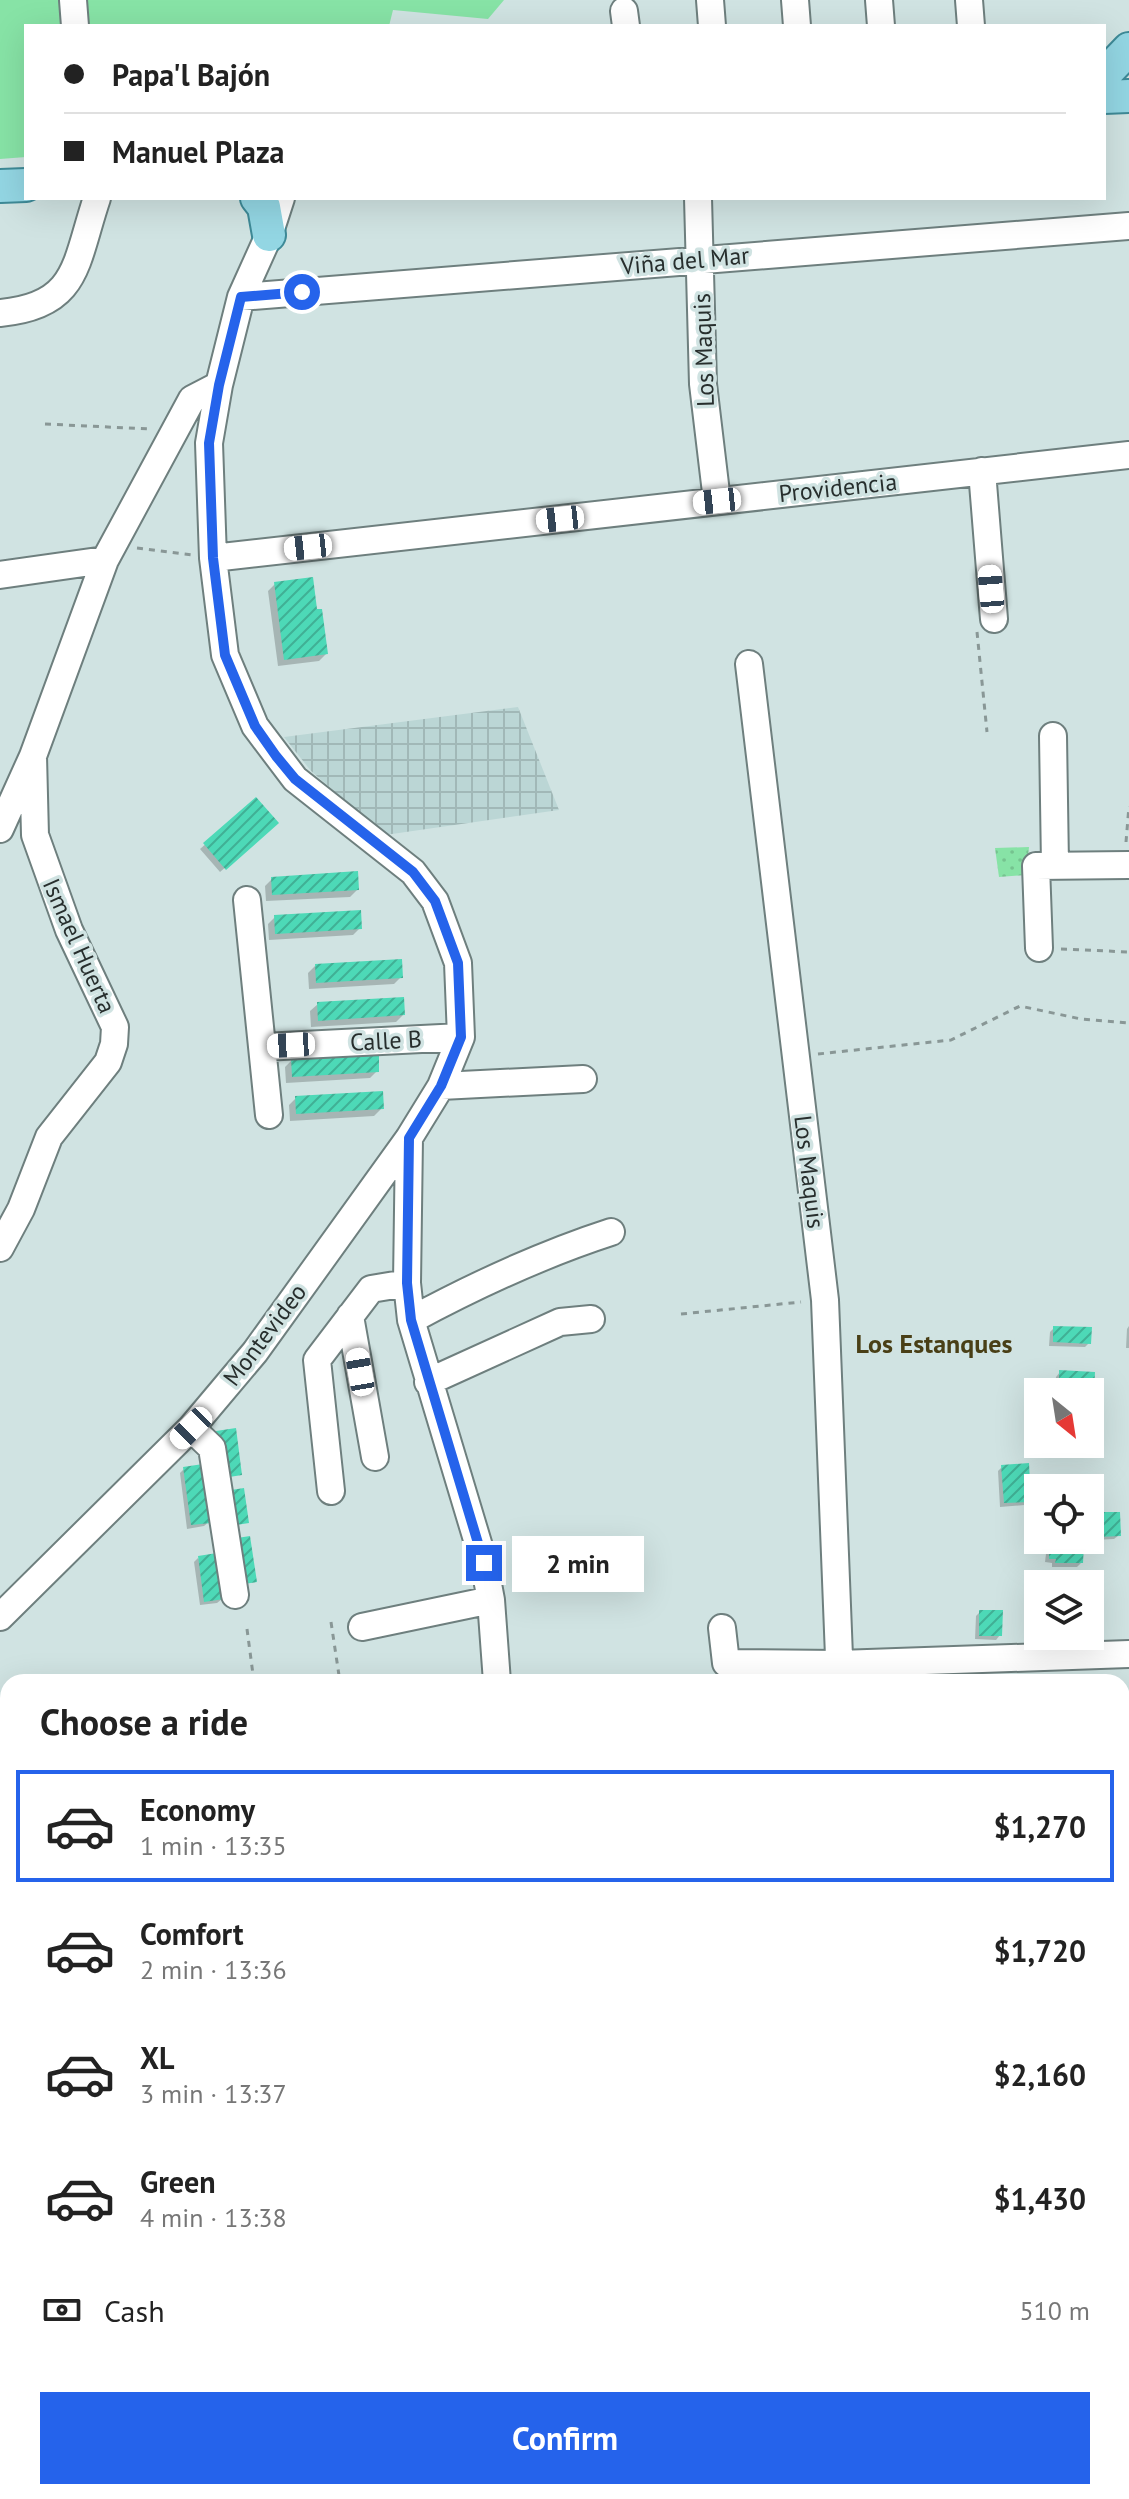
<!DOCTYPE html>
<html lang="en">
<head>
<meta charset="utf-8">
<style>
	:root { --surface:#fff; --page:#f6f6f6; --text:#222; --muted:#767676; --line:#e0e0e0; --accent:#2563eb }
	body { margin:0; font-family:"PT Sans",sans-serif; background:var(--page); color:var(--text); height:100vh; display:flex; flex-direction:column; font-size:30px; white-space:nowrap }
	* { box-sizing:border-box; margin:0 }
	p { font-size:26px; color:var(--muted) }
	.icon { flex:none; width:44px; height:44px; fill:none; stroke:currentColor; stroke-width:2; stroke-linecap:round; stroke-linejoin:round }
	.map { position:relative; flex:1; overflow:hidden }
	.details { position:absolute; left:0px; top:1674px; width:1130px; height:826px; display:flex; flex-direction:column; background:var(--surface); border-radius:24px 24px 0 0; box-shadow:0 8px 32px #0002 }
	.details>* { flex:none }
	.top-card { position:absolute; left:24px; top:24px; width:1082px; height:176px; border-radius:0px; box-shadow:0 8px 32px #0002; display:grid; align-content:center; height:176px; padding:0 40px; background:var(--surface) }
	.needle { width:52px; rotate:150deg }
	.controls { position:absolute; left:1024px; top:1378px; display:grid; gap:16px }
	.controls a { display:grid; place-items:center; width:80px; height:80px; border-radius:0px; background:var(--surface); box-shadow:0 8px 32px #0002; font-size:40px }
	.end { position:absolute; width:36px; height:36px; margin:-18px; border:10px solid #2563eb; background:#fff; box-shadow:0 0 0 4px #fff }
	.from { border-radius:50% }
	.bubble { position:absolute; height:56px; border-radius:0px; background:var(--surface); box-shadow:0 8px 32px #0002; font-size:26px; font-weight:700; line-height:56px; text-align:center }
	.car { position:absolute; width:24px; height:48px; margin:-24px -12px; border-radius:10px; box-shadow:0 0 6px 2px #0007; background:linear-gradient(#fff 24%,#345 0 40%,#fff 0 76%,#345 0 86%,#fff 0) }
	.top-card b { display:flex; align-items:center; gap:28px; height:76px; font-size:30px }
	.top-card b+b { border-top:2px solid var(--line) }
	.top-card i { width:20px; height:20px; background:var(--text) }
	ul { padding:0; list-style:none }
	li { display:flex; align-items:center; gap:24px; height:112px; margin:0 16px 12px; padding:0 24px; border:4px solid transparent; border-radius:0px }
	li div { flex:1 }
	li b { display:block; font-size:30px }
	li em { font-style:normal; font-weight:700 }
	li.current { border-color:var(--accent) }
	li>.icon { width:72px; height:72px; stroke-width:1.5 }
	h2 { padding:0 40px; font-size:36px; line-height:96px }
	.pay { display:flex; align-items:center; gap:20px; height:88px; padding:0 40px; font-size:30px }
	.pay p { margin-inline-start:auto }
	.button { display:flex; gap:16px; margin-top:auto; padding:16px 40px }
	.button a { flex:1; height:92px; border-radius:0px; background:var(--accent); color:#fff; font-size:32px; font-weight:700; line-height:92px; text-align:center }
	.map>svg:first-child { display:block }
</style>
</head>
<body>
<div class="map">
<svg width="1129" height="2499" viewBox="0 0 1129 2499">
	<defs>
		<pattern id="industrial-grid" width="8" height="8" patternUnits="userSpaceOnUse" patternTransform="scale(2)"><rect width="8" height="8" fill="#bbd6d5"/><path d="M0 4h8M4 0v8" fill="none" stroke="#a1b8b7"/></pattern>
		<pattern id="park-dots" width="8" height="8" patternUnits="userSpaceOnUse" patternTransform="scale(2)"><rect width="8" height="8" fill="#87e3a6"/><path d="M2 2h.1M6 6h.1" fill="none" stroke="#75c38f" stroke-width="1.8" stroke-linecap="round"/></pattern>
		<pattern id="building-hatch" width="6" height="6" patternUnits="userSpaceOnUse" patternTransform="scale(2)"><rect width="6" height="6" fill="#4dd9b7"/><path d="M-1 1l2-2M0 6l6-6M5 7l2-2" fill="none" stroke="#40b095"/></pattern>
	</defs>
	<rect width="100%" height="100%" fill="#d0e3e2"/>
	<path fill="url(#industrial-grid)" d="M 518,707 L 559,810 L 385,835 L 311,771 L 284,737 Z"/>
	<path fill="url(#park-dots)" d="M 1029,847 L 1026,875 L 999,877 L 995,848 Z"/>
	<path fill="#87e3a6" d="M 0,0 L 504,0 L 488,19 L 393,10 L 389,26 L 26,26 L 26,157 L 0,159 Z"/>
	<path fill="#0003" d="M 275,584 L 326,654 L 319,661 L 278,666 L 268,591 Z
		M 256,800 L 277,823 L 220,872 L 200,849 Z
		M 272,879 L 357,890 L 350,897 L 266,901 L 265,886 Z
		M 275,917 L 360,928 L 353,935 L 269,940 L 268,924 Z
		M 315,966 L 401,977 L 394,984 L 309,989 L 308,973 Z
		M 318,1004 L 403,1015 L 396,1022 L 311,1027 L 310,1011 Z
		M 292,1060 L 377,1071 L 370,1078 L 286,1083 L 285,1067 Z
		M 296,1098 L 381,1109 L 374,1116 L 290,1121 L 289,1105 Z
		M 1129,1326 L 1129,1348 L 1126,1348 L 1127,1329 Z
		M 1054,1328 L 1089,1343 L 1085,1347 L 1049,1346 L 1050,1332 Z
		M 1060,1372 L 1093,1374 L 1092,1394 L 1055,1392 L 1056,1377 Z
		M 1002,1467 L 1029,1501 L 1025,1505 L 1000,1507 L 998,1471 Z
		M 184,1469 L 209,1522 L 204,1526 L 187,1529 L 180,1473 Z
		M 1098,1514 L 1119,1535 L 1114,1539 L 1094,1540 L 1093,1519 Z
		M 1056,1545 L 1081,1563 L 1077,1567 L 1052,1567 L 1052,1563 L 1045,1562 L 1046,1554 Z
		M 198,1558 L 222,1599 L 217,1603 L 200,1605 L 194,1562 Z
		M 1034,1596 L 1038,1597 L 1038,1623 L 1029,1623 L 1030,1601 Z
		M 980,1612 L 1000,1635 L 996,1640 L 975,1639 L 976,1616 Z
		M 8,2035 L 8,2067 L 4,2068 L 0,2037 Z
		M 140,2492 L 141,2499 L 123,2499 L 124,2494 Z
		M 144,2492 L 171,2492 L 171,2494 L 164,2499 L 145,2499 Z
		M 267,2492 L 289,2492 L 267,2496 Z
		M 471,2492 L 485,2492 L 486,2499 L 472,2499 Z
		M 547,2492 L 582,2492 L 563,2499 L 553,2499 Z
		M 738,2492 L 755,2492 L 739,2497 Z"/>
	<path fill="url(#building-hatch)" d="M 313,577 L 317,609 L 322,609 L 328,654 L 284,660 L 274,582 Z
		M 256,797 L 279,823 L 226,870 L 203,843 Z
		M 358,871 L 359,890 L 272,895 L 271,877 Z
		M 361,910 L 362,929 L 275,934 L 274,915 Z
		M 402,959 L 403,978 L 316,983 L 315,964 Z
		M 404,997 L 405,1015 L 318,1021 L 317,1002 Z
		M 379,1053 L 379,1072 L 292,1077 L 291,1058 Z
		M 383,1091 L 384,1109 L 296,1114 L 295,1096 Z
		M 1053,1326 L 1092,1327 L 1091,1344 L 1053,1342 Z
		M 1059,1370 L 1095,1372 L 1094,1394 L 1059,1392 Z
		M 1090,1416 L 1101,1416 L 1102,1438 L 1090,1438 Z
		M 236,1428 L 242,1475 L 223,1478 L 216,1431 Z
		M 1029,1463 L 1031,1502 L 1004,1503 L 1001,1465 Z
		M 203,1464 L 211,1523 L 191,1525 L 183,1467 Z
		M 244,1488 L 249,1523 L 230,1526 L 225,1491 Z
		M 1097,1512 L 1120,1512 L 1121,1536 L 1098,1537 Z
		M 250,1536 L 257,1582 L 237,1585 L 231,1539 Z
		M 1055,1543 L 1084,1544 L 1083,1563 L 1055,1563 L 1056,1559 L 1049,1559 L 1049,1547 L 1055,1547 Z
		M 217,1553 L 224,1599 L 204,1602 L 198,1556 Z
		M 1033,1594 L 1038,1595 L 1038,1619 L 1032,1619 Z
		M 979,1610 L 1003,1610 L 1002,1636 L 979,1636 Z
		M 8,1772 L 8,1802 L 0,1803 L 0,1773 Z
		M 8,1825 L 8,1855 L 0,1857 L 0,1826 Z
		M 1122,1875 L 1129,1875 L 1129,1907 L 1122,1907 Z
		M 8,2032 L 8,2072 L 6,2072 L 1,2034 Z
		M 8,2180 L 8,2209 L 0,2211 L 0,2182 Z
		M 4,2438 L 8,2477 L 0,2479 L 0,2439 Z
		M 149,2492 L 173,2492 L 173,2495 L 150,2499 Z
		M 218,2492 L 251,2492 L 252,2499 L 219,2499 Z
		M 431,2492 L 432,2499 L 409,2499 L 408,2493 Z
		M 442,2492 L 464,2492 L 465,2499 L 443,2499 Z
		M 548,2492 L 577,2492 L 577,2494 L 567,2495 L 567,2499 L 554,2499 Z
		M 846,2492 L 847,2499 L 826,2499 L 825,2495 Z
		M 867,2492 L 884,2492 L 886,2499 L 868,2499 Z"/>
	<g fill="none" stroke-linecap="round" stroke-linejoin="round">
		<defs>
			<path id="minor" d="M 73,0 L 75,26
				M 710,0 L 712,26
				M 795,0 L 797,26
				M 879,0 L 881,26
				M 969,0 L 971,26
				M 624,11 L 626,26
				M 698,198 L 703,384 L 717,501
				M 241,297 L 1129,226
				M 0,313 C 79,306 75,263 97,198
				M 982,471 L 994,619
				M 213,558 L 1129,455
				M 0,575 L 105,560
				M 749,664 L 825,1300 L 840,1682
				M 1053,736 L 1055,865
				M 0,829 L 33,756 L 105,560 L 192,399 L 219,385
				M 247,900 L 269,1115
				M 1039,948 L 1036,866 L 1129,865
				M 263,1047 L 461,1037
				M 441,1086 L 583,1079
				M 409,1138 L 407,1283 L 411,1320 L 484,1563 L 491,1600 L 497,1682
				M 0,1248 L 21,1209 L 49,1137 L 108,1062 L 114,1044 L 115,1027 L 69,930 L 35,835 L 33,756
				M 350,1316 L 375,1457
				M 411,1320 C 476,1285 540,1255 611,1232
				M 428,1382 L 560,1322 L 591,1319
				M 191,1428 L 212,1448 L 235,1595
				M 331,1491 L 317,1360 L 371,1289 L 407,1283
				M 0,1617 L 191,1428 L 255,1352 L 409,1138 L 441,1086 L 461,1037 L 458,963 L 435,901 L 413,872 L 295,779 L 255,726 L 225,655 L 213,558 L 209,443 L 219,385 L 241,297 L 269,235 L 281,198
				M 362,1627 L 491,1600
				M 722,1628 L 726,1663 L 839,1664 L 1129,1654
				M 0,1818 L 8,1816
				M 1122,1933 L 1129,1933
				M 0,2016 L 8,2014
				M 1122,2273 L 1129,2272
				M 0,2341 L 8,2373
				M 116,2492 L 118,2499
				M 196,2492 L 197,2499
				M 520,2492 L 521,2499
				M 763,2492 L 764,2499
				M 905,2492 L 907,2499
				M 0,2496 L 16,2492
				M 1088,2499 L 1129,2491"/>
			<path id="major" d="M 1104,75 L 1129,49
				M 1104,97 L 1129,96
				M 0,186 L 26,185
				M 257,198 L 264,207 L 269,235"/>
		</defs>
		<use href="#minor" stroke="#6e7f7e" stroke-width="30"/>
		<use href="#major" stroke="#3e8a97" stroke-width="36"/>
		<path stroke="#899796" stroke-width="3" stroke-dasharray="6 6" stroke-linecap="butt" d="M 45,424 L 150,429
			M 137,548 L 193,555
			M 977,632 L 987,732
			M 1126,842 L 1129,806
			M 1061,949 L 1129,952
			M 818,1054 L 951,1040 L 1020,1006 L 1081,1019 L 1129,1023
			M 681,1314 L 801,1302
			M 331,1622 L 340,1682
			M 247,1629 L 254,1682"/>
		<use href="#minor" stroke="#fff" stroke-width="26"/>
		<use href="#major" stroke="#93d6e3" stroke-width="32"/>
	</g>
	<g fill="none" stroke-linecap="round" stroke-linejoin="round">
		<path stroke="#2563eb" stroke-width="10" d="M 302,292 L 241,297 L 219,385 L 209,443 L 213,558 L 225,655 L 255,726 L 276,756 L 295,779 L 413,872 L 435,901 L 458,963 L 461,1037 L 441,1086 L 409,1138 L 407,1283 L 411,1320 L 484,1563"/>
	</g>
	<g text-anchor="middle" stroke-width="7" stroke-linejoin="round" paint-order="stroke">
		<g font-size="24" fill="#272e2d" stroke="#d0e3e2">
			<text transform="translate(685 261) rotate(-5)" y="8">Viña del Mar</text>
			<text transform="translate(704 350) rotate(-92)" y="8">Los Maquis</text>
			<text transform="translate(838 488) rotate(-6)" y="8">Providencia</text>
			<text transform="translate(79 946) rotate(66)" y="8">Ismael Huerta</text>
			<text transform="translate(386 1041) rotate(-3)" y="8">Calle B</text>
			<text transform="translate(809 1172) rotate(83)" y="8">Los Maquis</text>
			<text transform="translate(265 1335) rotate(-53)" y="8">Montevideo</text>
		</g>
		<g font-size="26" font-weight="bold" fill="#493f16" stroke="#d0e3e2">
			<text x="934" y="1353">Los Estanques</text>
		</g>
	</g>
</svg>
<div class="controls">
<a><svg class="needle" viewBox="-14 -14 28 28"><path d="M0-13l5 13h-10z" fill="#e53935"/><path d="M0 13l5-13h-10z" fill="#767676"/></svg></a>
<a><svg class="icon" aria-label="locate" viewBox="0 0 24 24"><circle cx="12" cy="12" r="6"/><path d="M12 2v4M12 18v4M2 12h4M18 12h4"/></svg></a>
<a><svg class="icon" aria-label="layers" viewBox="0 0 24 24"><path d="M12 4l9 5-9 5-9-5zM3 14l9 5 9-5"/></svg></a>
</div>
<i class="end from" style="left:302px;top:292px"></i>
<i class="end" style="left:484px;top:1563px"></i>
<div class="bubble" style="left:512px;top:1536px;width:132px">2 min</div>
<i class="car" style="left:717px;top:501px;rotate:264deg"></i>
<i class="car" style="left:560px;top:519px;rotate:264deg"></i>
<i class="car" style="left:308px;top:547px;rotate:264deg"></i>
<i class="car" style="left:991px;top:589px;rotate:355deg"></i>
<i class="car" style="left:291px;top:1045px;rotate:267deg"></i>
<i class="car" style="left:360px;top:1372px;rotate:350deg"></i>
<i class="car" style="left:191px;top:1428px;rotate:225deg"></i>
<div class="top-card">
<b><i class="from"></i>Papa'l Bajón</b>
<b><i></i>Manuel Plaza</b>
</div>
<section class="details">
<h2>Choose a ride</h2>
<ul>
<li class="current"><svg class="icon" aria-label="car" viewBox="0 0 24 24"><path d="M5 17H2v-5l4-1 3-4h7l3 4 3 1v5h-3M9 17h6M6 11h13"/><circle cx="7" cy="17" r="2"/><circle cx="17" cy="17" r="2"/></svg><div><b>Economy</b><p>1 min · 13:35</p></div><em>$1,270</em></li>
<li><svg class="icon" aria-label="car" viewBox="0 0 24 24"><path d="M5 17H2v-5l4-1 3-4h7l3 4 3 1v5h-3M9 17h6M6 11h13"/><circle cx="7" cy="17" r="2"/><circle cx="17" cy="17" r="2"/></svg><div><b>Comfort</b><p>2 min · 13:36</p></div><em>$1,720</em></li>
<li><svg class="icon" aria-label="car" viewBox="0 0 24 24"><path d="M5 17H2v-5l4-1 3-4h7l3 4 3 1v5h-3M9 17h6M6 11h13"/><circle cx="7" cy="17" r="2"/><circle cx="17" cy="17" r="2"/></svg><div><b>XL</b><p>3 min · 13:37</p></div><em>$2,160</em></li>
<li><svg class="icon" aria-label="car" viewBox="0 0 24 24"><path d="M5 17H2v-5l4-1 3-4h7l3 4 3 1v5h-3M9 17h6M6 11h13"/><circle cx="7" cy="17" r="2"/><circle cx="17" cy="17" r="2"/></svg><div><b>Green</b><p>4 min · 13:38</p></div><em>$1,430</em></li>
</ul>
<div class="pay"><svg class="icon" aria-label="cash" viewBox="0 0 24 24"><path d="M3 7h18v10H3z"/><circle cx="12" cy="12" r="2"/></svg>Cash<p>510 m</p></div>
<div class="button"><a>Confirm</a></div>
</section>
</div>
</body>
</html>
